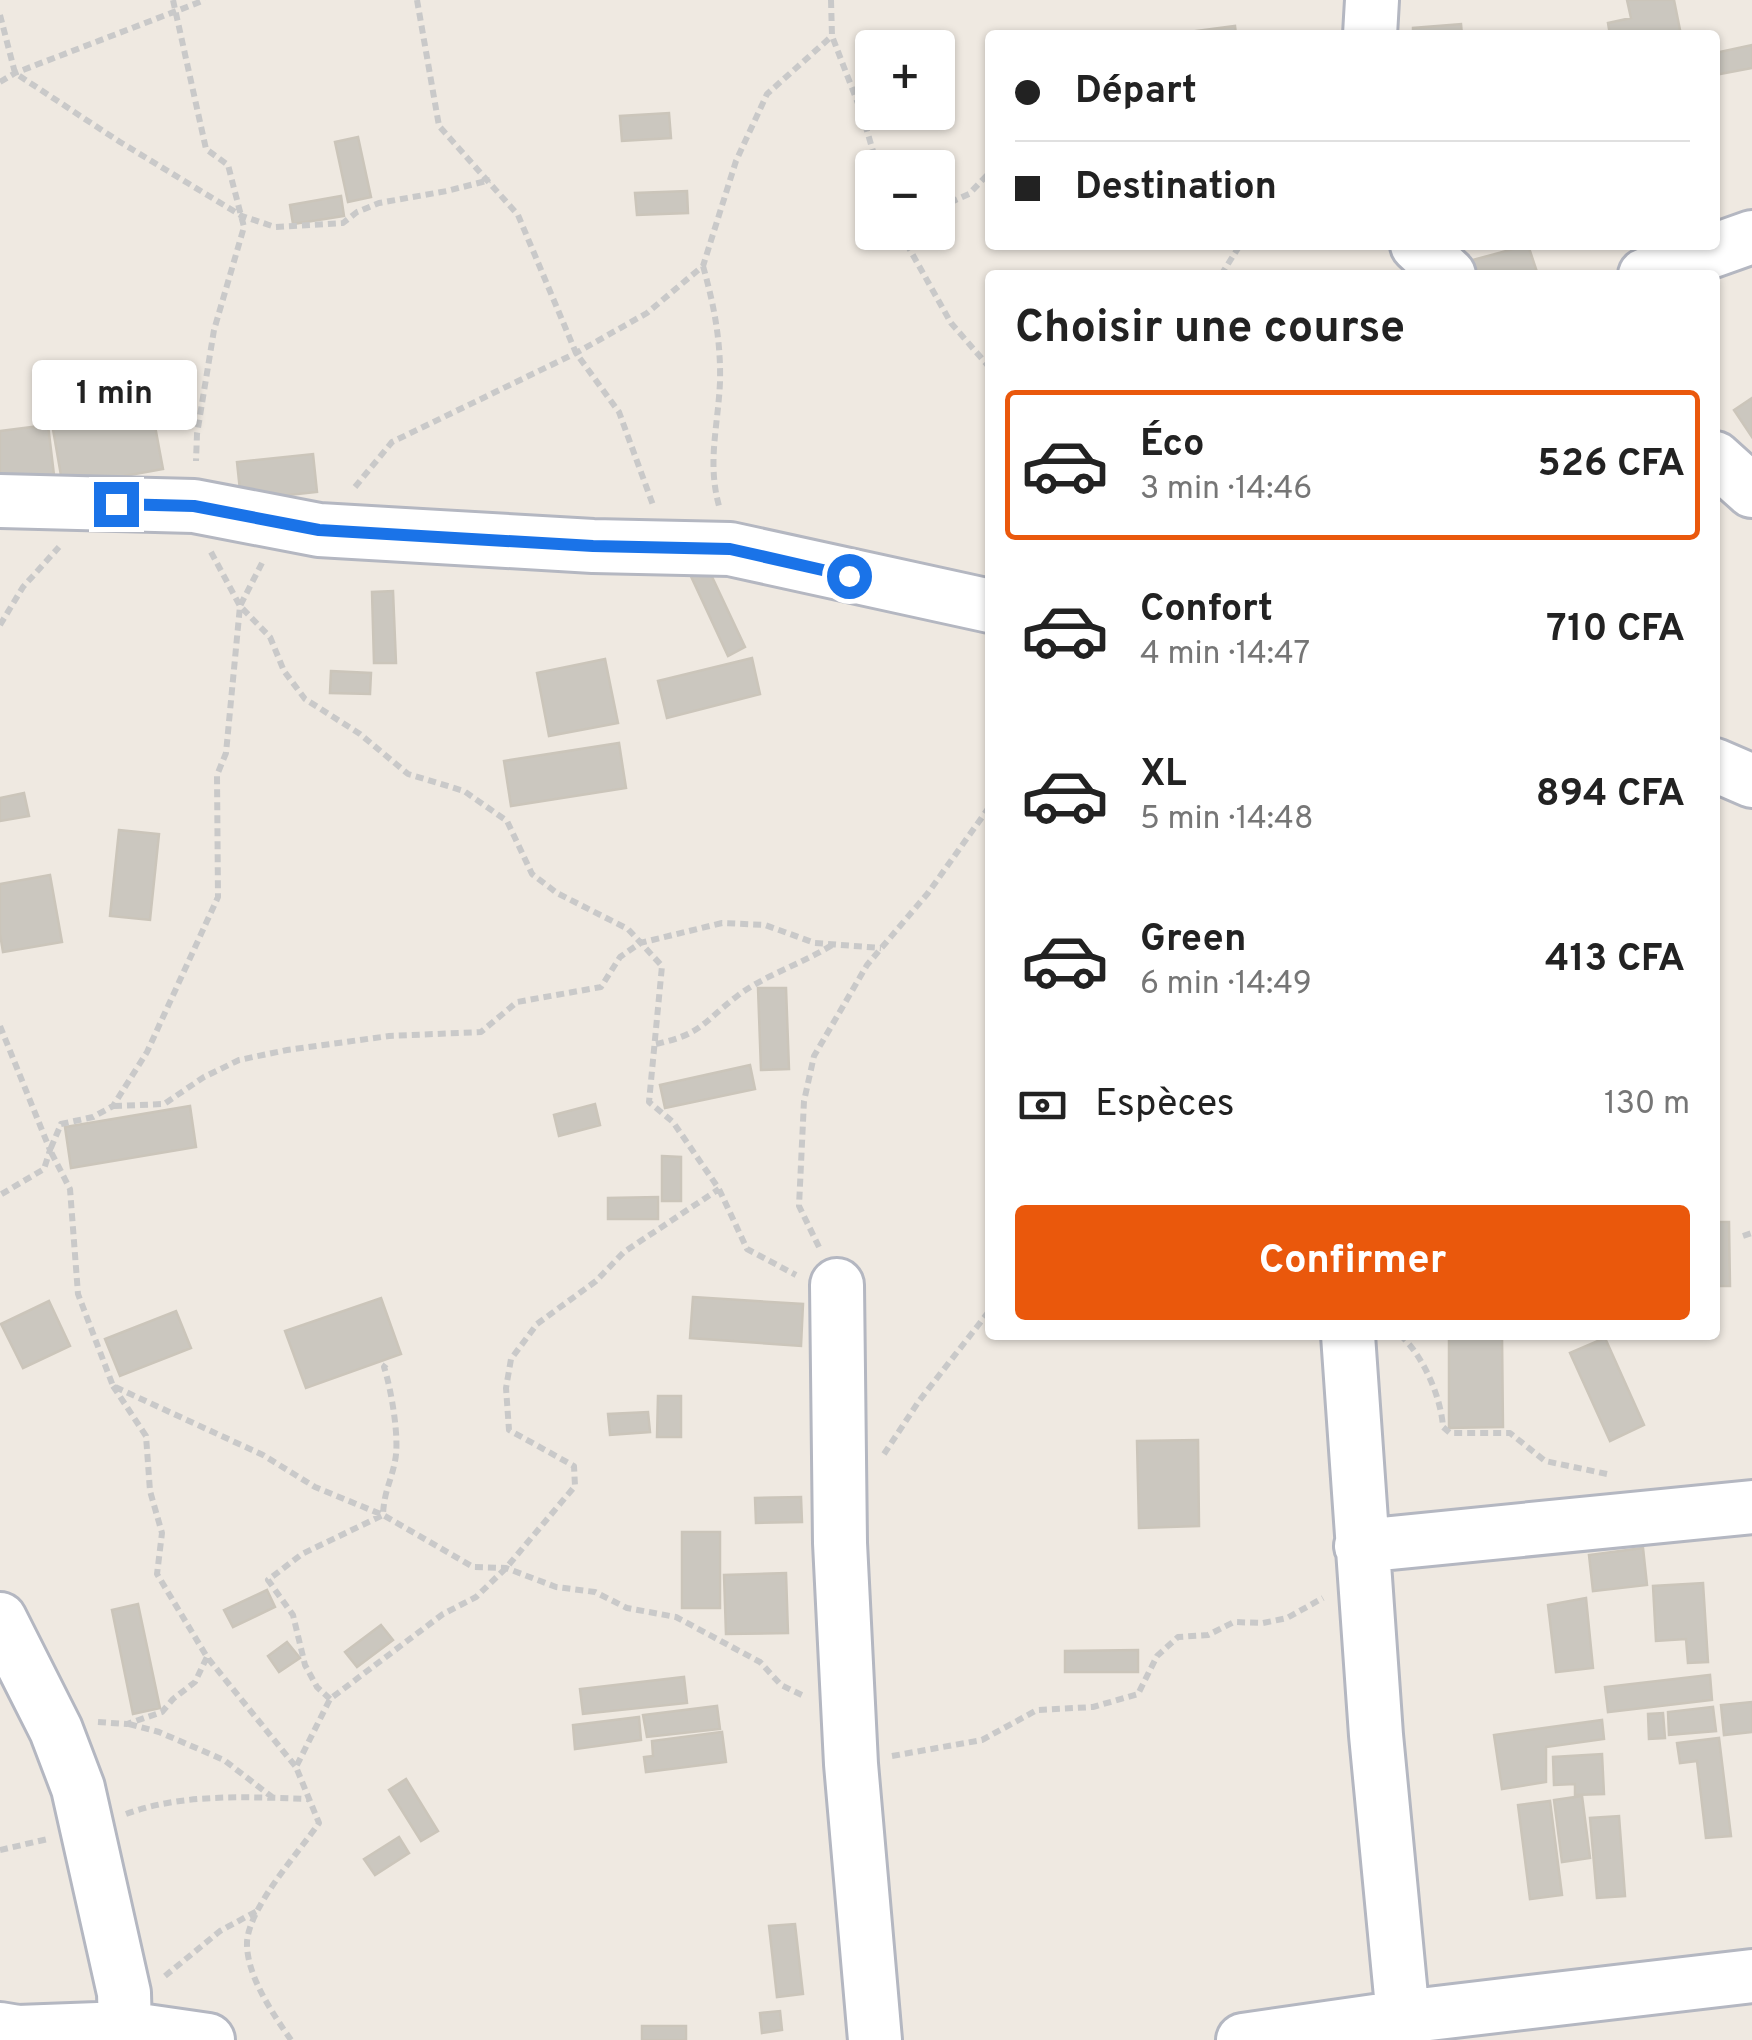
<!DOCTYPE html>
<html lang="fr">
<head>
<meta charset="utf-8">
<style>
	:root { --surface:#fff; --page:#f2f2f2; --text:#222; --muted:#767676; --line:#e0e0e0; --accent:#ea580c }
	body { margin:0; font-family:Overpass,sans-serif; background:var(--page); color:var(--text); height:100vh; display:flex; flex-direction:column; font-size:38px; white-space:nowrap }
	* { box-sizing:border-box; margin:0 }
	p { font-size:32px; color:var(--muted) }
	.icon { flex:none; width:55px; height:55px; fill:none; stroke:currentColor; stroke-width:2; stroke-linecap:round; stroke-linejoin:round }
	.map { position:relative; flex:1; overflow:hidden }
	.panel { position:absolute; left:985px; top:270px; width:735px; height:1070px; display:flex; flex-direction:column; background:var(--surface); border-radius:10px; box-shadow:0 2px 8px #0004 }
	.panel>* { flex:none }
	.hud { position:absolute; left:985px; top:30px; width:735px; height:220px; border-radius:10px; box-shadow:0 2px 8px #0004; display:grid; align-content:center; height:220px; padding:0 30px; background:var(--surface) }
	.controls { position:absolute; left:855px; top:30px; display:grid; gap:20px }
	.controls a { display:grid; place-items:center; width:100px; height:100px; border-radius:10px; background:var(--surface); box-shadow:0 2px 8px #0004; font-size:50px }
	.end { position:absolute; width:45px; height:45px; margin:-22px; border:12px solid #1a73e8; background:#fff; box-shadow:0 0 0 5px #fff }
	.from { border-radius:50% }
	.bubble { position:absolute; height:70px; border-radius:10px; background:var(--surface); box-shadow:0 2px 8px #0004; font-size:32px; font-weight:700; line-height:70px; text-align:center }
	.hud b { display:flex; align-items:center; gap:35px; height:95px; font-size:38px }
	.hud b+b { border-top:2px solid var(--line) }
	.hud i { width:25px; height:25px; background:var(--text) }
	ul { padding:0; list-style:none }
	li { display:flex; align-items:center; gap:30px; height:150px; margin:0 20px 15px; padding:0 10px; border:5px solid transparent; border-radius:10px }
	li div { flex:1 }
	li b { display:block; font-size:38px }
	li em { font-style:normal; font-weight:700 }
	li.selected { border-color:var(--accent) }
	li>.icon { width:90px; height:90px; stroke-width:1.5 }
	h2 { padding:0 30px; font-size:45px; line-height:120px }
	.pay { display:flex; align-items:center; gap:25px; height:110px; padding:0 30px; font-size:38px }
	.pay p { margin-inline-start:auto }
	.primary-button { display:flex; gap:20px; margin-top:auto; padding:20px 30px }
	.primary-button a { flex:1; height:115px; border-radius:10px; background:var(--accent); color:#fff; font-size:40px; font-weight:700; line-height:115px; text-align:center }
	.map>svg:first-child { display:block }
</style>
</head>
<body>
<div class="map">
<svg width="1752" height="2040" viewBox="0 0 1752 2040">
	<rect width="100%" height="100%" fill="#efe9e1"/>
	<path fill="#cbc7bf" stroke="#cbc5ba" stroke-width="2.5" d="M 1627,0 L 1674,0 L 1681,35 L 1610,35 L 1608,23 L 1631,18 Z
		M 1461,24 L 1462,35 L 1413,35 L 1413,28 Z
		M 1235,26 L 1236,35 L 1166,35 Z
		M 1752,45 L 1752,68 L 1715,75 L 1715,53 Z
		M 669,113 L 671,138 L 622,141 L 620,116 Z
		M 358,137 L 371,197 L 348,202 L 335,142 Z
		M 687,191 L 688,213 L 637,215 L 635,193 Z
		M 341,196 L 344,216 L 293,224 L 290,205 Z
		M 1528,245 L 1538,275 L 1477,275 L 1473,260 Z
		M 149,394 L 163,469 L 63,487 L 50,412 Z
		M 1752,398 L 1752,437 L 1734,410 Z
		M 48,425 L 54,475 L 0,482 L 0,431 Z
		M 313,454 L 317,492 L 241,500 L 237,462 Z
		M 706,564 L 745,647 L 728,656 L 689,572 Z
		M 393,591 L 396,663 L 374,663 L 372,592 Z
		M 752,658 L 760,694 L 667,718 L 658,681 Z
		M 605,659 L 618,723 L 549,736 L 537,673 Z
		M 331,671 L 371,673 L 370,694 L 330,693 Z
		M 619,743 L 626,788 L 511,806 L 504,761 Z
		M 24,793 L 29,816 L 0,821 L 0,798 Z
		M 119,830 L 159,834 L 150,920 L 110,916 Z
		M 50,875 L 62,942 L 3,952 L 0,934 L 0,884 Z
		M 758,988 L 786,988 L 789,1069 L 761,1070 Z
		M 750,1065 L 755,1089 L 665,1108 L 660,1085 Z
		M 595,1104 L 600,1125 L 559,1136 L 554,1115 Z
		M 190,1106 L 196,1147 L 71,1168 L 65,1127 Z
		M 662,1156 L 681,1157 L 681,1201 L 662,1201 Z
		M 658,1197 L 658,1219 L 608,1219 L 608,1198 Z
		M 1715,1222 L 1729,1222 L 1730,1286 L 1715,1286 Z
		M 693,1297 L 803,1304 L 801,1346 L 690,1338 Z
		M 381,1298 L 401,1354 L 306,1388 L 285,1331 Z
		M 49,1301 L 70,1346 L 23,1368 L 1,1324 Z
		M 176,1311 L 191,1348 L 120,1376 L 105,1339 Z
		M 1449,1335 L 1502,1335 L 1503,1427 L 1449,1428 Z
		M 1605,1338 L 1644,1425 L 1610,1441 L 1570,1353 Z
		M 658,1396 L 681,1396 L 681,1437 L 657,1437 Z
		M 648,1412 L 650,1432 L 610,1435 L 608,1414 Z
		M 1198,1440 L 1199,1526 L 1139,1528 L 1137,1441 Z
		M 801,1497 L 802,1522 L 756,1523 L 755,1498 Z
		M 682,1532 L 720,1532 L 720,1608 L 682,1608 Z
		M 1643,1548 L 1647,1585 L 1593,1591 L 1589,1555 Z
		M 786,1573 L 788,1633 L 726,1634 L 724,1575 Z
		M 1703,1583 L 1708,1662 L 1688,1663 L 1686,1639 L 1656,1641 L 1653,1586 Z
		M 267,1590 L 275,1607 L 233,1627 L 224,1610 Z
		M 1586,1598 L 1593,1668 L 1556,1672 L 1548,1605 Z
		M 138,1604 L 160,1708 L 133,1714 L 112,1610 Z
		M 381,1625 L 393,1640 L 357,1667 L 345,1652 Z
		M 287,1642 L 300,1658 L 279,1672 L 268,1656 Z
		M 1138,1650 L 1138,1672 L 1065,1672 L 1065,1651 Z
		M 1710,1675 L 1712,1700 L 1608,1712 L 1605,1687 Z
		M 684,1677 L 687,1703 L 583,1714 L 580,1689 Z
		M 1752,1702 L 1752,1732 L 1724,1735 L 1721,1705 Z
		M 717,1706 L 720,1729 L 647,1737 L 643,1715 Z
		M 1713,1707 L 1716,1731 L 1669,1735 L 1668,1712 Z
		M 1663,1713 L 1665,1738 L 1649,1739 L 1648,1714 Z
		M 639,1717 L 641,1740 L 575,1749 L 573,1725 Z
		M 1602,1720 L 1604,1739 L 1546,1747 L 1546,1782 L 1502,1789 L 1494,1735 Z
		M 722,1732 L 726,1762 L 646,1772 L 644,1757 L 653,1756 L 652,1741 Z
		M 1719,1738 L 1731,1836 L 1706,1838 L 1697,1761 L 1680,1763 L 1677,1743 Z
		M 1602,1754 L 1604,1794 L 1575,1795 L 1575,1784 L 1554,1785 L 1553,1757 Z
		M 406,1779 L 438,1831 L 421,1841 L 389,1790 Z
		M 1582,1796 L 1590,1858 L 1562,1862 L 1554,1800 Z
		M 1550,1801 L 1562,1895 L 1530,1899 L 1518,1805 Z
		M 1619,1816 L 1625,1896 L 1597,1898 L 1590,1818 Z
		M 399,1837 L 409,1853 L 375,1875 L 364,1859 Z
		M 795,1924 L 803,1994 L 777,1997 L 769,1926 Z
		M 780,2011 L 782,2030 L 762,2033 L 760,2013 Z
		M 642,2026 L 686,2026 L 686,2040 L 642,2040 Z"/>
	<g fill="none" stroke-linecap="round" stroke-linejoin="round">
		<defs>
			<path id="minor" d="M 1370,35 L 1372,0
				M 1417,245 L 1449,275
				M 1645,275 L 1752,237
				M 1715,458 L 1752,491
				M 0,501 L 194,506 L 319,530 L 593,546 L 730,549 L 990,606
				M 1715,765 L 1752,781
				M 837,1285 L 840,1543 L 851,1764 L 875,2040
				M 1348,1335 L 1376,1735 L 1403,2017
				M 1361,1546 L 1752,1507
				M 0,1619 L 56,1730 L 78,1788 L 124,1993 L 125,2028
				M 0,2029 L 18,2032 L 125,2028 L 208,2040
				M 1243,2040 L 1403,2017 L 1752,1976"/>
		</defs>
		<use href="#minor" stroke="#b4b7c1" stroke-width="58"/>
		<path stroke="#c9c9c9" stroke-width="6" stroke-dasharray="8 5" stroke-linecap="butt" d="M 173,0 L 206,149 L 228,165 L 244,227 L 214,330 L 197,434 L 196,461
			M 417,0 L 439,126 L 518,215 L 576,353 L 619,412 L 653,505
			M 831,0 L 832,36 L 862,114 L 878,168
			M 0,15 L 15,73 L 120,142 L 242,216 L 275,227 L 343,223 L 357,212 L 379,203 L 447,191 L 490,180
			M 0,82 L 15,73 L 205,0
			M 938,208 L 969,194 L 990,172
			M 900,232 L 951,323 L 990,368
			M 703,266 C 714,305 721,341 720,382 C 718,427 707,462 719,506
			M 1221,275 L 1240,245
			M 355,487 L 392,442 L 576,353 L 647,313 L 703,266 L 736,161 L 767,94 L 832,36
			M 211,552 L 240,606 L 226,753 L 217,775 L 218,897 L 147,1052 L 113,1106 L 93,1117 L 61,1124 L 50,1150 L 70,1189 L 78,1294 L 113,1386 L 263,1455 L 315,1487 L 383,1515 L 473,1567 L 506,1568 L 556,1587 L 595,1592 L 627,1608 L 676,1617 L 760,1662 L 781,1685 L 804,1696
			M 262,563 L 240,606 L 270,637 L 284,671 L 305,699 L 360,734 L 408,774 L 464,791 L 507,821 L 532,874 L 557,893 L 628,929 L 662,966 L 649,1102 L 673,1122 L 719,1189 L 747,1249 L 796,1275
			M 0,625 L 23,587 L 59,547
			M 0,1026 L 50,1150 L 44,1169 L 0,1195
			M 656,1044 C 702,1034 702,1023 736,997 C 764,975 802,964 832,945
			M 114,1106 L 164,1104 L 204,1077 L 239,1060 L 287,1050 L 389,1036 L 481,1032 L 517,1002 L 601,987 L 620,957 L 640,943 L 722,923 L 765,925 L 815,943 L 881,948
			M 1743,1236 L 1752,1233
			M 819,1247 L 799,1206 L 804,1101 L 814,1056 L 867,965 L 928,893 L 990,806
			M 1400,1335 C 1423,1355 1441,1397 1443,1427 L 1450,1433 L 1510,1433 L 1545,1461 L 1607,1474
			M 113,1386 L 146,1436 L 150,1491 L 162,1533 L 157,1574 L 207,1657 L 296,1767
			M 884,1454 L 919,1401 L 990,1310
			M 330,1699 L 317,1687 L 305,1665 L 293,1615 L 268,1580 L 302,1554 L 383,1515 C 384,1491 391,1482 395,1461 C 400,1439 391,1388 384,1367 L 387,1363
			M 98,1722 L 127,1724 L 162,1712 L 173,1699 L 195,1682 L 207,1657
			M 129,1724 L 159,1732 L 224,1760 L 272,1797
			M 892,1756 L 982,1740 L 1037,1710 L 1093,1707 L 1138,1694 L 1157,1656 L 1178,1637 L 1208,1635 L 1234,1622 L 1263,1623 L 1287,1618 L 1323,1598
			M 126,1814 C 183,1793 248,1797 309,1799
			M 0,1850 L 48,1839
			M 165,1976 L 220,1931 L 257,1911
			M 291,2040 C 273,2014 246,1975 247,1942 C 249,1907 299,1852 319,1823 L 296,1767 L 330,1699 L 443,1614 L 476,1597 L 506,1568 L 575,1486 L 574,1466 L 509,1430 L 506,1388 L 511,1359 L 537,1324 L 596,1281 L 624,1252 L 719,1189"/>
		<use href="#minor" stroke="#fff" stroke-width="52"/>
	</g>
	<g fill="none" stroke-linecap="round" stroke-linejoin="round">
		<path stroke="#1a73e8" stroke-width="12" d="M 116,504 L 194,506 L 319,530 L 593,546 L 730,549 L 849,576"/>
	</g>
</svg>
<div class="controls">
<a>+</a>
<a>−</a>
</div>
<i class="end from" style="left:849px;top:576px"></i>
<i class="end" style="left:116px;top:504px"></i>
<div class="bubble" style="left:32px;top:360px;width:165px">1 min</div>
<div class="hud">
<b><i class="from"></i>Départ</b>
<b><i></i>Destination</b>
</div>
<section class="panel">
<h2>Choisir une course</h2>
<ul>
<li class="selected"><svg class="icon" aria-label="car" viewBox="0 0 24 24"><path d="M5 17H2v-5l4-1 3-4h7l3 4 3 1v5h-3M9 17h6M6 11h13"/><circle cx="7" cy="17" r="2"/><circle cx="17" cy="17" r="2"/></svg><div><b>Éco</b><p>3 min · 14:46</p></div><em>526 CFA</em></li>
<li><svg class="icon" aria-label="car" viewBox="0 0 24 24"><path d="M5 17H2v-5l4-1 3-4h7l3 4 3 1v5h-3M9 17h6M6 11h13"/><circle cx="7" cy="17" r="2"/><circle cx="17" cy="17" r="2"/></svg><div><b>Confort</b><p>4 min · 14:47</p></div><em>710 CFA</em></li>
<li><svg class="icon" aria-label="car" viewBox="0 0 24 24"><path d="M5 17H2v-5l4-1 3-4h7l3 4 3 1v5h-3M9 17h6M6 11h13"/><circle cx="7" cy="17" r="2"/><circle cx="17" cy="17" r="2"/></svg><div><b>XL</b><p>5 min · 14:48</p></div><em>894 CFA</em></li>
<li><svg class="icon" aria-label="car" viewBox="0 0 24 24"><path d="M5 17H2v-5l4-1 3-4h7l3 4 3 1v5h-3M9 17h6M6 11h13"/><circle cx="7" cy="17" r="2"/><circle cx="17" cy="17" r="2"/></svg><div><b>Green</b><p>6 min · 14:49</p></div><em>413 CFA</em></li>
</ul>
<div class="pay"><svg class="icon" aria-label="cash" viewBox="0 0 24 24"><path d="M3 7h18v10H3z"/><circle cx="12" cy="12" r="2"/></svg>Espèces<p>130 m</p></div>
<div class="primary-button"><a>Confirmer</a></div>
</section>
</div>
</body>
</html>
